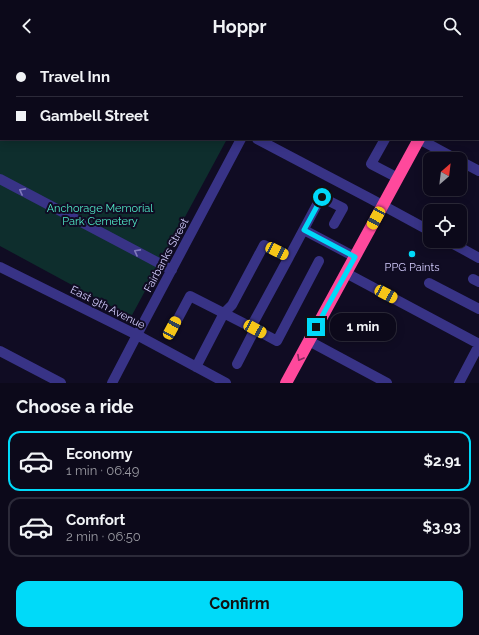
<!DOCTYPE html>
<html lang="en">
<head>
<meta charset="utf-8">
<style>
	:root { --surface:#0c091a; --page:#1a1727; --text:#f1f3f6; --muted:#9a9aa2; --line:#2c2a39; --accent:#00daf9 }
	body { margin:0; font-family:Raleway,sans-serif; background:var(--page); color:var(--text); height:100vh; display:flex; flex-direction:column; font-size:15px; white-space:nowrap }
	* { box-sizing:border-box; margin:0 }
	p { font-size:13px; color:var(--muted) }
	.icon { flex:none; width:22px; height:22px; fill:none; stroke:currentColor; stroke-width:2; stroke-linecap:round; stroke-linejoin:round }
	.map { position:relative; height:331px; overflow:hidden }
	.side { display:flex; flex-direction:column; background:var(--surface); flex:1 }
	.side>* { flex:none }
	.top-card { position:absolute; left:0px; top:0px; width:479px; height:88px; box-shadow:0 2px 10px #0003,0 0 0 1px var(--line); display:grid; align-content:center; height:88px; padding:0 16px; background:var(--surface) }
	.needle { width:26px; rotate:28deg }
	.controls { position:absolute; left:423px; top:100px; display:grid; gap:8px }
	.controls a { display:grid; place-items:center; width:44px; height:44px; border-radius:8px; background:var(--surface); box-shadow:0 2px 10px #0003,0 0 0 1px var(--line); font-size:20px }
	.end { position:absolute; width:18px; height:18px; margin:-9px; border:5px solid #00daf9; background:#111; box-shadow:0 0 0 2px #111 }
	.from { border-radius:50% }
	.bubble { position:absolute; height:28px; border-radius:12px; background:var(--surface); box-shadow:0 2px 10px #0003,0 0 0 1px var(--line); font-size:13px; font-weight:700; line-height:28px; text-align:center }
	.car { position:absolute; width:12px; height:24px; margin:-12px -6px; border-radius:5px; box-shadow:0 0 3px 1px #0007; background:linear-gradient(#f5c518 24%,#345 0 40%,#f5c518 0 76%,#345 0 86%,#f5c518 0) }
	.top-card b { display:flex; align-items:center; gap:14px; height:38px; font-size:15px }
	.top-card b+b { border-top:1px solid var(--line) }
	.top-card i { width:10px; height:10px; background:var(--text) }
	ul { padding:0; list-style:none }
	li { display:flex; align-items:center; gap:12px; height:60px; margin:0 8px 6px; padding:0 8px; border:2px solid var(--line); border-radius:12px }
	li div { flex:1 }
	li b { display:block; font-size:15px }
	li em { font-style:normal; font-weight:700 }
	li.on { border-color:var(--accent) }
	li>.icon { width:36px; height:36px; stroke-width:1.5 }
	h2 { padding:0 16px; font-size:18px; line-height:48px }
	.cta { display:flex; gap:8px; margin-top:auto; padding:8px 16px }
	.cta a { flex:1; height:46px; border-radius:12px; background:var(--accent); color:#111; font-size:16px; font-weight:700; line-height:46px; text-align:center }
	header { display:flex; justify-content:space-between; align-items:center; height:52px; padding:0 16px; background:var(--surface); font-size:18px; font-weight:700 }
	.map>svg:first-child { display:block }
</style>
</head>
<body>
<header><svg class="icon" aria-label="back" viewBox="0 0 24 24"><path d="M15 5l-7 7 7 7"/></svg>Hoppr<svg class="icon" aria-label="search" viewBox="0 0 24 24"><circle cx="10" cy="10" r="6"/><path d="M15 15l6 6"/></svg></header>
<div class="map">
<svg width="479" height="331" viewBox="0 0 479 331">
	<rect width="100%" height="100%" fill="#100c23"/>
	<path fill="#0e2e2d" d="M 0,0 L 273,0 L 273,1 L 1,1 L 1,87 L 227,87 L 131,265 L 0,194 Z"/>
	<g fill="none" stroke-linecap="round" stroke-linejoin="round">
		<path stroke="#383386" stroke-width="10" d="M 287,1 L 288,0
			M 368,1 L 369,0
			M 478,45 L 479,46
			M 257,87 L 371,147 L 430,179
			M 385,87 L 371,112 L 398,126
			M 419,87 L 456,107
			M 460,109 L 479,119
			M 0,127 L 172,218
			M 304,178 L 355,205
			M 448,189 L 479,206
			M 0,215 L 137,283 L 226,331
			M 346,221 L 479,292
			M 473,227 L 479,230
			M 429,231 L 479,257
			M 251,275 L 277,289 L 319,209
			M 173,276 L 190,244 L 251,275 L 289,205
			M 309,289 L 387,331
			M 0,299 L 61,331
			M 237,312 L 255,277
			M 196,315 L 224,261 L 232,253 L 264,193 L 289,205 L 321,145 L 343,156 L 334,172
			M 112,331 L 137,283 L 241,87
			M 459,331 L 479,293"/>
		<path stroke="#ff499c" stroke-width="12" d="M 465,1 L 465,0
			M 286,331 L 419,87"/>
	</g>
	<defs><path id="oneway-chevron" d="M-2-3.5L2.5 0L-2 3.5" fill="none" stroke-width="1.6" stroke-linecap="round" stroke-linejoin="round"/></defs>
	<g stroke="#7f79bc">
		<use href="#oneway-chevron" transform="translate(22 139) rotate(-152)"/>
		<use href="#oneway-chevron" transform="translate(137 200) rotate(-152)"/>
	</g>
	<use stroke="#882a60" href="#oneway-chevron" transform="translate(300 306) rotate(119)"/>
	<g fill="none" stroke-linecap="round" stroke-linejoin="round">
		<path stroke="#00daf9" stroke-width="5" d="M 316,275 L 355,205 L 304,178 L 322,145"/>
	</g>
	<circle fill="#00daf9" stroke="#100c23" stroke-width="1.5" cx="412" cy="202" r="4"/>
	<g text-anchor="middle" stroke-width="4" stroke-linejoin="round" paint-order="stroke">
		<g font-size="11" fill="#50e9c6" stroke="#100c23">
			<text x="100" y="160">Anchorage Memorial<tspan x="100" dy="13">Park Cemetery</tspan></text>
		</g>
		<g font-size="11" fill="#d5ceff" stroke="#100c23">
			<text transform="translate(166 203) rotate(-62)" y="4">Fairbanks Street</text>
			<text transform="translate(108 255) rotate(27)" y="4">East 9th Avenue</text>
		</g>
		<g font-size="11" fill="#d5ceff" stroke="#100c23">
			<text x="412" y="219">PPG Paints</text>
		</g>
	</g>
</svg>
<div class="controls">
<a><svg class="needle" viewBox="-14 -14 28 28"><path d="M0-13l5 13h-10z" fill="#e53935"/><path d="M0 13l5-13h-10z" fill="#9a9aa2"/></svg></a>
<a><svg class="icon" aria-label="locate" viewBox="0 0 24 24"><circle cx="12" cy="12" r="6"/><path d="M12 2v4M12 18v4M2 12h4M18 12h4"/></svg></a>
</div>
<i class="end from" style="left:322px;top:145px"></i>
<i class="end" style="left:316px;top:275px"></i>
<div class="bubble" style="left:330px;top:261px;width:66px">1 min</div>
<i class="car" style="left:376px;top:166px;rotate:209deg"></i>
<i class="car" style="left:277px;top:199px;rotate:116deg"></i>
<i class="car" style="left:386px;top:242px;rotate:118deg"></i>
<i class="car" style="left:172px;top:276px;rotate:28deg"></i>
<i class="car" style="left:255px;top:277px;rotate:118deg"></i>
<div class="top-card">
<b><i class="from"></i>Travel Inn</b>
<b><i></i>Gambell Street</b>
</div>
</div>
<section class="side">
<h2>Choose a ride</h2>
<ul>
<li class="on"><svg class="icon" aria-label="car" viewBox="0 0 24 24"><path d="M5 17H2v-5l4-1 3-4h7l3 4 3 1v5h-3M9 17h6M6 11h13"/><circle cx="7" cy="17" r="2"/><circle cx="17" cy="17" r="2"/></svg><div><b>Economy</b><p>1 min · 06:49</p></div><em>$2.91</em></li>
<li><svg class="icon" aria-label="car" viewBox="0 0 24 24"><path d="M5 17H2v-5l4-1 3-4h7l3 4 3 1v5h-3M9 17h6M6 11h13"/><circle cx="7" cy="17" r="2"/><circle cx="17" cy="17" r="2"/></svg><div><b>Comfort</b><p>2 min · 06:50</p></div><em>$3.93</em></li>
</ul>
<div class="cta"><a>Confirm</a></div>
</section>
</body>
</html>
